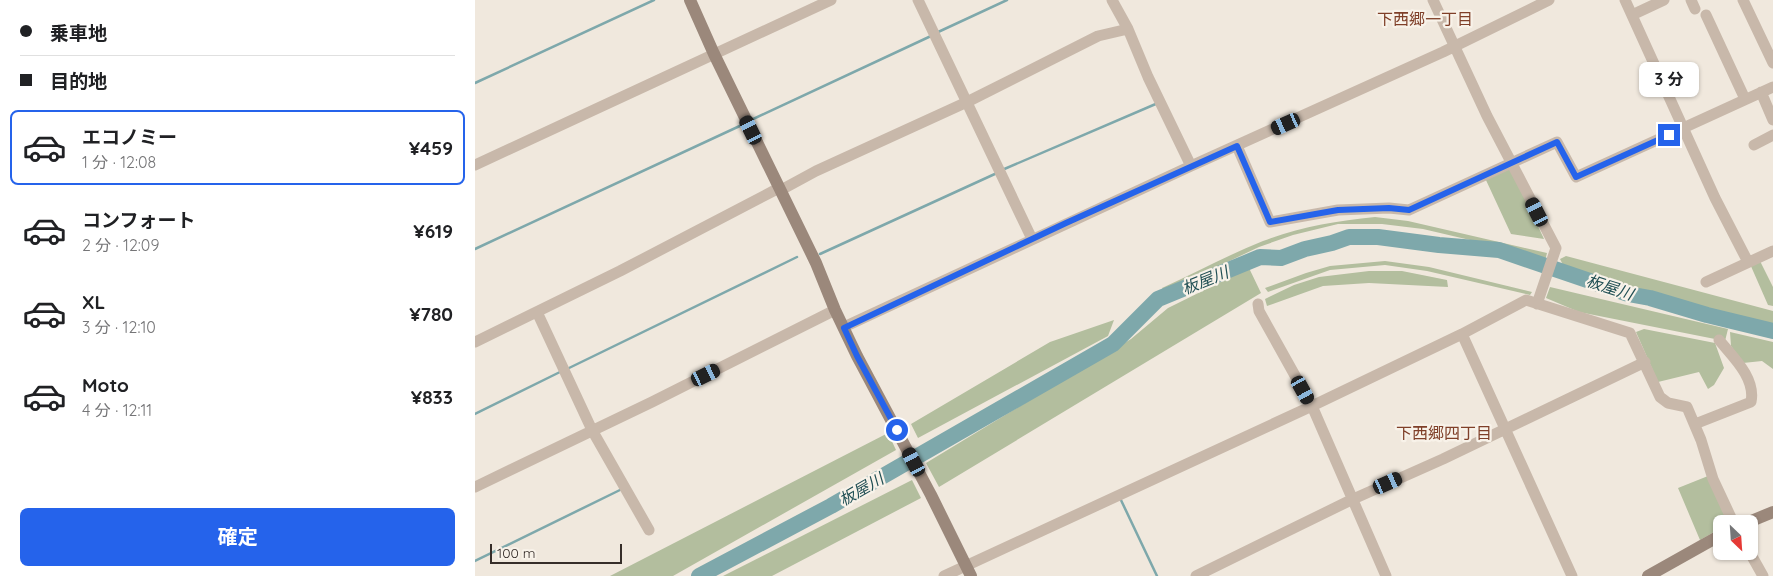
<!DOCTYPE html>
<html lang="ja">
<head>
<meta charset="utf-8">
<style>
	:root { --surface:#fff; --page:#f6f6f6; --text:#202124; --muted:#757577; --line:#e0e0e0; --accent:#2563eb }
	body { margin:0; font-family:Quicksand,"Noto Sans JP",sans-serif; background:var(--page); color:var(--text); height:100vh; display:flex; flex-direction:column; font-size:19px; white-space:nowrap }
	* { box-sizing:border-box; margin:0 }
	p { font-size:16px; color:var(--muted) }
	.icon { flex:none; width:28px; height:28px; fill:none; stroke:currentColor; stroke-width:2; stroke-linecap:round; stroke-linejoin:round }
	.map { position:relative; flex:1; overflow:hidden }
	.drawer { display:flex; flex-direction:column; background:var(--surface); width:475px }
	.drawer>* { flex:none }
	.guide { display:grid; align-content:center; height:110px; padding:0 20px; background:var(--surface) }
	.needle { width:32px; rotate:155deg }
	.buttons { position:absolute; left:1238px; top:515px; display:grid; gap:10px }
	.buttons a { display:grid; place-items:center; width:45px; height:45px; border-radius:8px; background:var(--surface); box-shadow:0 1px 4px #0004; font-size:25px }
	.scale { position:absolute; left:15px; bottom:12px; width:132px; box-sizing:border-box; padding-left:5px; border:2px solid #362d29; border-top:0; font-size:14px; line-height:18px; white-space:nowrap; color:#362d29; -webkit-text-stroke:4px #f8f2e9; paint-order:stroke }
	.end { position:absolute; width:22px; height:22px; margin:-11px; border:6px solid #2563eb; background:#fff; box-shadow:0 0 0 2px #fff }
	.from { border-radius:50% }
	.bubble { position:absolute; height:35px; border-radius:8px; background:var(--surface); box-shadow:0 1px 4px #0004; font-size:16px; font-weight:700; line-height:35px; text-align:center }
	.car { position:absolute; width:15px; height:30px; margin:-15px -8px; border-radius:6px; box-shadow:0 0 4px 1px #0007; background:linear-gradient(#222 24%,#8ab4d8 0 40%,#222 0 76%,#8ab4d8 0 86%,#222 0) }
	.guide b { display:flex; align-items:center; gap:18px; height:48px; font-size:19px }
	.guide b+b { border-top:1px solid var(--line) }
	.guide i { width:12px; height:12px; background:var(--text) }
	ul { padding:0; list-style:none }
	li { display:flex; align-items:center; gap:15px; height:75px; margin:0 10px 8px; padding:0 10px; border:2px solid transparent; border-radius:8px }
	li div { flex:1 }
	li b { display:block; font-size:19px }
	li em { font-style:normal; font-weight:700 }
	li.current { border-color:var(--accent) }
	li>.icon { width:45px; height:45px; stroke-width:1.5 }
	.button { display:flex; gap:10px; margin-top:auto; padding:10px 20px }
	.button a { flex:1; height:58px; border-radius:8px; background:var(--accent); color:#fff; font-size:20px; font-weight:700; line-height:58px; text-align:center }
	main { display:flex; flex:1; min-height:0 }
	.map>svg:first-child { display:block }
</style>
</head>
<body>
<main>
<section class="drawer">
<div class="guide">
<b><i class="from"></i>乗車地</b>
<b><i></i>目的地</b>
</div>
<ul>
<li class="current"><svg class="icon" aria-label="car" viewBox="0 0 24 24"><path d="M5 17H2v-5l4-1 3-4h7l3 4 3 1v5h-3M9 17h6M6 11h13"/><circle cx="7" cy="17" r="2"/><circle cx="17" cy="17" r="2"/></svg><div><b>エコノミー</b><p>1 分 · 12:08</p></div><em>¥459</em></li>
<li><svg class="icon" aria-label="car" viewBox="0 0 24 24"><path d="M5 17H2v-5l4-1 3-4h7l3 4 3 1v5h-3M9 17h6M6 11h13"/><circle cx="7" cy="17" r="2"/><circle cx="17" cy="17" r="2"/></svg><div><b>コンフォート</b><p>2 分 · 12:09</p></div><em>¥619</em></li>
<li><svg class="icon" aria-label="car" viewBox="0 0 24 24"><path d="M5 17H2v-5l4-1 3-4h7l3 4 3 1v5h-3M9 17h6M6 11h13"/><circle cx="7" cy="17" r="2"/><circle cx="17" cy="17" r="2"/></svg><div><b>XL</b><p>3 分 · 12:10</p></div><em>¥780</em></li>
<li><svg class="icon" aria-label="car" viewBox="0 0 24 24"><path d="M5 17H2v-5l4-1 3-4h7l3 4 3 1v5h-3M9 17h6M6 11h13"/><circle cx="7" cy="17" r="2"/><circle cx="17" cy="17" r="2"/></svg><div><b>Moto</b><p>4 分 · 12:11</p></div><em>¥833</em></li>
</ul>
<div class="button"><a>確定</a></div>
</section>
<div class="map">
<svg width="1298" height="576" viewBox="0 0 1298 576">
	<rect width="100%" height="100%" fill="#f0e8dd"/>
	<path fill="#b3be9e" d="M 1035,166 L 1069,239 L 1036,234 L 1010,178 Z
		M 900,217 L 933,221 L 1072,253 L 1070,261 L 1042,251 L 948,229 L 907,224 L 863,224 L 818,235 L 784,247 L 689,292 L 687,288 C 720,273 753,255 788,241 C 824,227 861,221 900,217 Z
		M 1091,256 L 1298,311 L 1298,327 L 1247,312 L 1228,310 L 1155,288 L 1119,279 L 1090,269 L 1085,259 Z
		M 910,261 L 954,267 L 1057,292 L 1055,295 L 952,271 L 910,265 L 855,270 L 793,292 L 790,288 L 831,273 L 855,266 Z
		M 1285,261 L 1298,287 L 1298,306 L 1293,305 L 1275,264 Z
		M 774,268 L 786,293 L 464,487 L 451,463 L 656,339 L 693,308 Z
		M 894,271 L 927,271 L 972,280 L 973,287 L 894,283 L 848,286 L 792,306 L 790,299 L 819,285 L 844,277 Z
		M 1075,287 L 1253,329 L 1250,341 L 1104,312 L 1071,298 Z
		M 639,320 L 633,336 L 443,438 L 436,424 L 575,342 Z
		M 1169,329 L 1240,343 L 1249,368 L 1239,385 L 1233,389 L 1224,372 L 1183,382 L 1161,332 Z
		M 1255,332 L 1298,342 L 1298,369 L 1287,361 L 1268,363 L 1256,346 Z
		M 413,433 L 421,450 L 198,576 L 135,576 Z
		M 1233,476 L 1253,524 L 1246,524 L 1246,528 L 1225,540 L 1203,488 Z
		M 437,480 L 446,498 L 297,576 L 248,576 Z"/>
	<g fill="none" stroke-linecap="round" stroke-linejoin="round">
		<path stroke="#7ea8ab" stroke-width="2.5" d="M 461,33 L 532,0
			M 0,83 L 179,0
			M 276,120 L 456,36
			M 527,170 L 683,103
			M 0,249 L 269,124
			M 345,254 L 522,173
			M 92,369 L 322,257
			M 0,414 L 87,371
			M 645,498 L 682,576
			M 0,561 L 147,489"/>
		<path stroke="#7ea8ab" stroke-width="16" d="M 224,576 L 356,506 L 638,344 L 683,299 L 785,257 L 806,258 L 830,249 L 857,243 L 874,237 L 903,237 L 964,245 L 1024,250 L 1153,294 L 1175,298 L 1232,315 L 1298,331"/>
		<path stroke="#c8b8aa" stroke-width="11" d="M 443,0 L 557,239
			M 637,0 L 653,29 L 673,77 L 716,166
			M 958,0 L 1012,116 L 1081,248 L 1062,304
			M 1150,0 L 1240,198 L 1273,262
			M 1216,0 L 1220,9
			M 1268,0 L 1298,63
			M 1157,15 L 1189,0
			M 1231,15 L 1270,99
			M 1286,92 L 1298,120
			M 1279,145 L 1298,135
			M 762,146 L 795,222 L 863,210 L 914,208 L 934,210 L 1082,142 L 1101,177 L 1298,87
			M 0,165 C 119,110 237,55 356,0
			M 306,190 L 341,171 L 492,102 L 623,36 L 653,29
			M 1231,282 L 1298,251
			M 783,304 L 784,311 L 837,406 L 911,576
			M 62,312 L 117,430 L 174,530
			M 369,327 L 716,166 L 968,52 L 1074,0
			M 987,334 L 1097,576
			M 0,342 L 145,271 L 304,188
			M 1220,424 L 1276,402 C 1281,378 1258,357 1244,340
			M 0,487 L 177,402 L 360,310
			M 1274,551 L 1288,576
			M 469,576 L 837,406 L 987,334 L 1051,300 L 1155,333 L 1185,397 L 1193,403 L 1212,407 L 1226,440 L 1238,479 L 1259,524
			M 721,576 L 876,500 L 968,459 L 1170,362"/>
		<path stroke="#9b887b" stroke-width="12" d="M 215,0 L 239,54 L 341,263 L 360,310 L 382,356 L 456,495 L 496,576
			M 1269,524 L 1298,512
			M 1173,576 L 1246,535"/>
	</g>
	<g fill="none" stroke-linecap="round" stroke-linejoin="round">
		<path stroke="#2563eb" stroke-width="6" d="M 422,430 L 382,356 L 369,328 L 591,223 L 762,146 L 795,222 L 863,210 L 914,208 L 934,210 L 1082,142 L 1101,177 L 1194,135"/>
	</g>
	<g text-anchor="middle" stroke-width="4.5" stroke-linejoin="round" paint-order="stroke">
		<g font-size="16" fill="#7f3f28" stroke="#f8f2e9">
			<text x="950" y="25">下西郷一丁目</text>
			<text x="969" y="439">下西郷四丁目</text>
		</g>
		<g font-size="16" font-style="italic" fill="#214f54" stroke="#f8f2e9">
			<text transform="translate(730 280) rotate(-22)" y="6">板屋川</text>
			<text transform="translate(1135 287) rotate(18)" y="6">板屋川</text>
			<text transform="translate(386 489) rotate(-30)" y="6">板屋川</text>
		</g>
	</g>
</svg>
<div class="buttons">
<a><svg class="needle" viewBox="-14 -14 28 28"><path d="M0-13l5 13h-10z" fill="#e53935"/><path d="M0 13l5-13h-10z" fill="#757577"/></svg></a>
</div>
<div class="scale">100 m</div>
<i class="end from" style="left:422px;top:430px"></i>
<i class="end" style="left:1194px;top:135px"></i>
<div class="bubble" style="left:1164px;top:62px;width:60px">3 分</div>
<i class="car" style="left:811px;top:124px;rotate:246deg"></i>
<i class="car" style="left:276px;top:130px;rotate:334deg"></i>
<i class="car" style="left:1062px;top:212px;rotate:333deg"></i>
<i class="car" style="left:231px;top:375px;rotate:64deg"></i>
<i class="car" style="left:828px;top:390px;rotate:151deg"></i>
<i class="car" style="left:439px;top:462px;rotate:332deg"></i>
<i class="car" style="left:913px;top:483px;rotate:66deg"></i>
</div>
</main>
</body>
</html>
